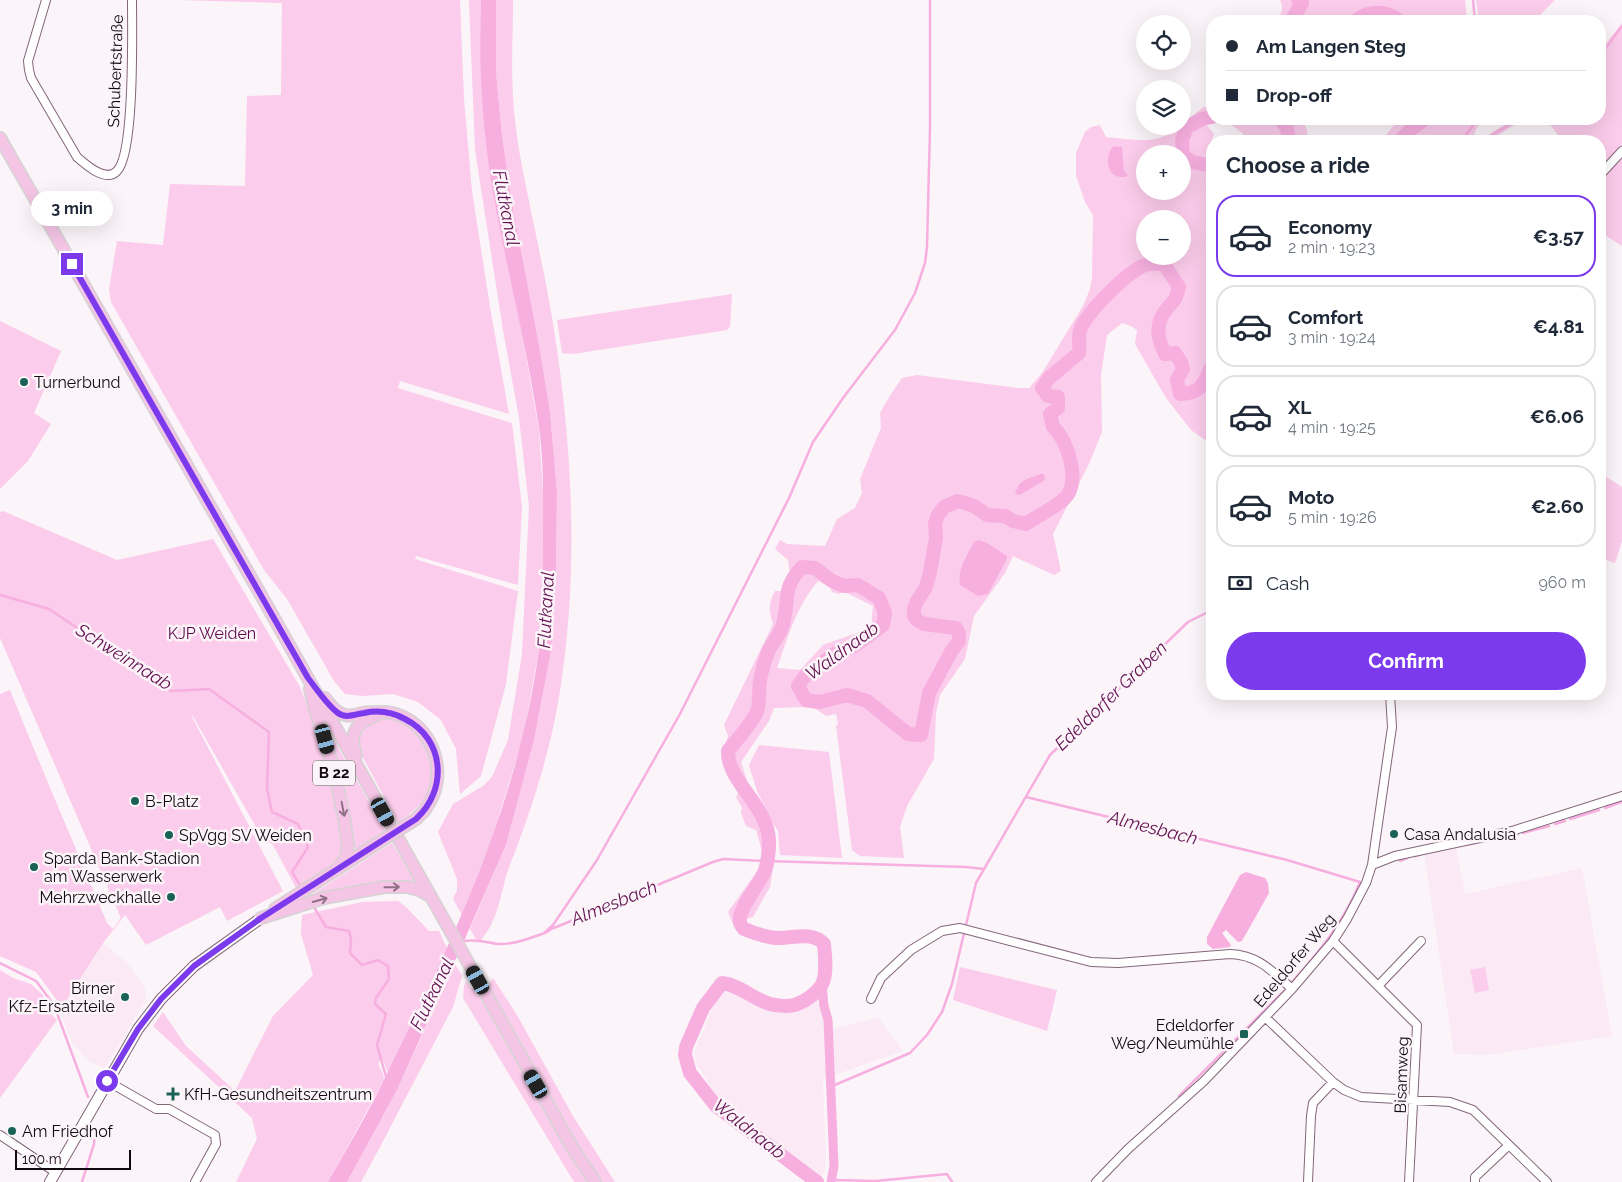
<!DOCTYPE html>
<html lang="en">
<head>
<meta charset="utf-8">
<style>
	:root { --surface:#fff; --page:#f2f2f3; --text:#1f2937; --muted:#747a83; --line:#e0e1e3; --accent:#7c3aed }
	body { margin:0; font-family:Raleway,sans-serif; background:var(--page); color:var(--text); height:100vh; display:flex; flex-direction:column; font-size:19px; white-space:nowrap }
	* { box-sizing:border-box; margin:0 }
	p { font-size:16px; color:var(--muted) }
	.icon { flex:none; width:28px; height:28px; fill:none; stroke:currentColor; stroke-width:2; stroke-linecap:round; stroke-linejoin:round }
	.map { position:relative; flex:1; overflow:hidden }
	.panel { position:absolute; left:1206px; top:135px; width:400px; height:565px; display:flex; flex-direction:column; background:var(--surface); border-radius:20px; box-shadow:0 5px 20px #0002 }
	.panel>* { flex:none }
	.hud { position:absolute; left:1206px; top:15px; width:400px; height:110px; border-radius:20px; box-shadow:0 5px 20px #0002; display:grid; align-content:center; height:110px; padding:0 20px; background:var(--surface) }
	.tools { position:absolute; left:1136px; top:15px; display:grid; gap:10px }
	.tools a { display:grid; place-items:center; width:55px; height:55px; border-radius:50%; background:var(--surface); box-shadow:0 5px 20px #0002; font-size:25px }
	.scale { position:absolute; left:15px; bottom:12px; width:116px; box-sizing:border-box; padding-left:5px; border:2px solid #130810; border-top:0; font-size:14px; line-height:18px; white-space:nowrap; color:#130810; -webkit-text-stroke:4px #fbf4f8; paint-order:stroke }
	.end { position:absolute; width:22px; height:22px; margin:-11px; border:6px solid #7c3aed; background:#fff; box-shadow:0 0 0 2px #fff }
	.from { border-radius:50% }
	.bubble { position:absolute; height:35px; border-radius:18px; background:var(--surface); box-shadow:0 5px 20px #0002; font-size:16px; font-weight:700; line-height:35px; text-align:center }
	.car { position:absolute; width:15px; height:30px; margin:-15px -8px; border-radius:6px; box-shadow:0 0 4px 1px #0007; background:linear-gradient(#222 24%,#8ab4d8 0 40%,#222 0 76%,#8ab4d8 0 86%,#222 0) }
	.hud b { display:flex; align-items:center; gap:18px; height:48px; font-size:19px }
	.hud b+b { border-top:1px solid var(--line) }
	.hud i { width:12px; height:12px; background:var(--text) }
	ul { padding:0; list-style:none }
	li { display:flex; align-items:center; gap:15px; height:82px; margin:0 10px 8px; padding:0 10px; border:2px solid var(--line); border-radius:20px }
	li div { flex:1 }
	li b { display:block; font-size:19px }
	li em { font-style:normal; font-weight:700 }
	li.active { border-color:var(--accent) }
	li>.icon { width:45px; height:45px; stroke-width:1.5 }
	h2 { padding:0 20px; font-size:22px; line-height:60px }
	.pay { display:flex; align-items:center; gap:12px; height:55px; padding:0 20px; font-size:19px }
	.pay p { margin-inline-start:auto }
	.primary-button { display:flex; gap:10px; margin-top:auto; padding:10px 20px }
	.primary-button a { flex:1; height:58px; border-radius:30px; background:var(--accent); color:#fff; font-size:20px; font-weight:700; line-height:58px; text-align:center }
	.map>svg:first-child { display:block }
</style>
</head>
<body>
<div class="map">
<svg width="1622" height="1182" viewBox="0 0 1622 1182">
	<rect width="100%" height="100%" fill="#fbf4f8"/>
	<path fill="#fbeaf5" d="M 1456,846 L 1465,894 L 1582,868 L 1612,1036 L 1488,1055 L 1454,1054 L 1424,852 Z
		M 103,943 L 127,963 L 145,988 L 146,1000 L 105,1068 L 90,1062 L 72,1043 L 62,1017 L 62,1007 Z
		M 726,988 L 770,1010 L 788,1011 L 811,1005 L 825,992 L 833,1029 L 878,1017 L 903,1051 L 823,1079 L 826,1164 L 821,1181 L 716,1095 L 696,1063 L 694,1052 L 721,989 Z"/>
	<path fill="#fbcceb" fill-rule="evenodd" d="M 179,0 L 460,0 L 464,99 L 472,191 L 490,307 L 509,414 L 400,381 L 398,388 L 512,423 L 522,507 L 518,585 L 416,556 L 415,559 L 518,591 L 506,684 L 481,776 L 460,794 L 456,749 L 441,720 L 418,702 L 393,694 L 362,696 L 345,694 L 334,681 L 287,599 L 264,570 L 111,302 L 109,289 L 117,241 L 163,245 L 170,184 L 245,186 L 247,96 L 281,95 L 282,3 Z
		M 469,0 L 481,0 L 480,25 L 482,81 L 496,208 L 516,300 L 539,430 L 543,493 L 543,575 L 538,655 L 523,738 L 491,841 L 462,915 L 453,899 L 457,890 L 457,879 L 438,832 L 453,804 L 483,786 L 492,777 L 508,740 L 522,654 L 529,506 L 519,418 L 503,330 L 475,150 Z
		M 496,0 L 513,0 C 513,32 511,65 513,97 C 515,137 524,177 532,216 C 540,254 548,292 554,330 C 573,450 579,577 559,697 C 551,746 536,795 519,841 C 515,852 511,862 507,873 C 500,898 497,924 478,943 L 470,929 L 506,845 L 534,740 L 551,651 L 556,572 L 557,491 L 550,412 L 540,350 L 511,198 L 502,135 L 496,72 Z
		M 1280,0 L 1465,0 L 1467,21 L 1277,21 C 1281,15 1284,7 1280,0 Z
		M 1476,0 L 1555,0 L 1534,21 L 1479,21 Z
		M 1622,23 L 1622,246 L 1600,232 L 1600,141 L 1559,141 L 1561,139 L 1546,119 L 1600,119 L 1600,51 Z
		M 1212,104 L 1212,119 L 1303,119 L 1307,131 L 1308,141 L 1274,141 L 1270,135 C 1248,151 1246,131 1229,124 C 1221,121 1213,122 1205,123 L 1214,134 L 1211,143 L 1212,445 L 1191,430 L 1166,398 L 1135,344 L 1137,330 L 1131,326 L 1122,323 L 1107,335 L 1101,375 L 1102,432 L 1089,464 L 1053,534 L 1061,571 L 1054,575 L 1013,556 L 1005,573 L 974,616 L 965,659 L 940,695 L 936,713 L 934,759 L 907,806 L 900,827 L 904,858 L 860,856 L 852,850 L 836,726 L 838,724 L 836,714 L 826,716 L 816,709 L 802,707 L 774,708 L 769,721 L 741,762 L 749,787 L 767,811 L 757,791 L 749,765 L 759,745 L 829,752 L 842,858 L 780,855 L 778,831 L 769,817 L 776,848 L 770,887 L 753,917 L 733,924 L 728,912 L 758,870 L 762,851 L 756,830 L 746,826 L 741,813 L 742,808 L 736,797 L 739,791 L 722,755 L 728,736 L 724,725 L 773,624 C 769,612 768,603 775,591 L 783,591 L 785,593 L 790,573 L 788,560 L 775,549 L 780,540 L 787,544 L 825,546 L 837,519 L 855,508 L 862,493 L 860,479 L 881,428 L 880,413 L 891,394 L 902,378 L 917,375 L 1018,388 L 1029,388 L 1042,373 L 1083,306 L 1090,289 L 1092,277 L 1093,215 L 1085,202 L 1076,176 L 1076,153 L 1085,132 L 1091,127 L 1100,125 L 1106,137 C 1134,139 1157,147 1180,126 L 1182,126 L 1183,124 L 1202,108 ZM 1145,154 L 1182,154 L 1182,191 L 1145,191 ZM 1145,219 L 1182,219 L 1182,256 L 1145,256 ZM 818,581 L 830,587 L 832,592 L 839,594 L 843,591 L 873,606 L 871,628 L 823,645 L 800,670 L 777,668 C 789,635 795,609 818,581 Z
		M 1399,119 L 1482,119 L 1474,134 L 1478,137 L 1485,137 L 1513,119 L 1524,119 L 1489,141 L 1381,141 Z
		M 732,294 L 730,326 L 727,330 L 573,354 L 562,353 L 557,320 Z
		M 0,321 L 61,351 L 34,413 L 51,424 L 28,461 L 0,489 Z
		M 1600,473 L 1622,487 L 1622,541 L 1615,563 L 1600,558 Z
		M 3,511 L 117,560 L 213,539 L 300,687 L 318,733 L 334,783 L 344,847 L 341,857 L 334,864 L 296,888 L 273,845 L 261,836 L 194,718 L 191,715 L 283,891 L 227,921 L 220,907 L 146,945 L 125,915 L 103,943 L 62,1007 L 36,972 L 0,956 L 0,694 L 10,690 C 41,768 75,846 107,923 L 113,929 L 121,918 L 0,638 L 0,512 Z
		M 378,718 C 383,718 389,718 394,719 C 424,727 440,765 429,792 C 423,805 409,814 398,823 L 360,752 L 358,740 L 360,730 Z
		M 323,721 L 385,830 L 357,849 L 353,847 Z
		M 392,843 L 414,880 L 413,884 L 305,899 Z
		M 398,901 L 406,907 L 429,931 L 439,931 L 447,948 L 388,1073 L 382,1058 L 378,1064 L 383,1073 L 384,1080 L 328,1182 L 236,1182 L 257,1139 L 252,1118 L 153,1026 L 163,1012 L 186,1046 L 235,1091 L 273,1016 L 313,975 L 301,934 L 302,915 L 362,902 Z
		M 455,964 L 462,976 L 453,1007 L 380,1147 L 361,1182 L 347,1182 L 397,1090 Z
		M 960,967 L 1057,990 L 1047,1031 L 953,1000 Z
		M 1485,967 L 1489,990 L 1475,993 L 1470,970 Z
		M 0,970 L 13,978 L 31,984 L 43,995 L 46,1009 L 57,1020 L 0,1098 Z
		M 493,978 L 517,1015 L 573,1116 L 615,1182 L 602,1182 L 585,1157 L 487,987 Z
		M 466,981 L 471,988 L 474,988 L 484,1005 L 553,1127 L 587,1182 L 574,1182 L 463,998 L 464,986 Z"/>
	<path fill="#f7afe0" d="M 481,0 L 496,0 L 496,72 L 502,135 L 511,198 L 540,350 L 550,412 L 557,491 L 556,572 L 551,651 L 534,740 L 506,845 L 464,941 L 397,1090 L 347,1182 L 328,1182 C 344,1153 361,1125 376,1096 C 392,1064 407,1032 422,1001 C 475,892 521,777 538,656 C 544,616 543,573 543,533 C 543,498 544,462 539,428 C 528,354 510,282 496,209 C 483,141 478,70 481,0 Z
		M 1114,146 L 1122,147 L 1124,171 L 1128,175 L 1125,177 C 1122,177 1119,177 1116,176 C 1105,171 1106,153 1114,146 Z
		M 1041,474 L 1044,474 L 1045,480 L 1020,495 L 1015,494 C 1019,479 1028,479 1041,474 Z
		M 979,540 L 987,543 L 1007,556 L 1007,559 L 988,594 L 978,596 L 960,585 C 957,569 967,556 974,542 Z
		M 1246,872 L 1265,878 L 1268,883 L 1269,893 L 1242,941 L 1238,942 L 1226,930 L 1222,933 L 1231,945 L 1230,947 L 1213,949 L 1207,944 L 1207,937 L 1240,875 Z"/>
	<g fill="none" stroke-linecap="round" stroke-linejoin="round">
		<path stroke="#f7afe0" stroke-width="2.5" d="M 1473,0 L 1475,21
			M 1600,56 L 1622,26
			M 1465,137 L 1476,141
			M 1461,141 L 1472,127 L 1474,119
			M 1482,141 L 1519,119
			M 0,595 L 49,609 L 171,691 L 209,689 L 269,732 L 267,789 L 272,812 L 298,824 L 308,847 L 292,872 L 301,887
			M 1026,797 L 1287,860 L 1360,882 C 1345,920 1320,951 1292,982
			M 1605,808 L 1622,802
			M 1570,819 L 1599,810
			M 1555,824 L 1565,821
			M 1523,833 L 1549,826
			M 1489,840 L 1518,834
			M 1465,845 L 1481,842
			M 1416,856 L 1424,853
			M 766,861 L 966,867 L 984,869
			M 1400,861 L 1407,858
			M 312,904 L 326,927 L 349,931 L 351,939 L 350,953 L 362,965 L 378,960 L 388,966 L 389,979 L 376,998 L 375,1004 L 386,1014 L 377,1045 L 387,1080
			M 554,928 L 713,862 L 723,859 L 764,861
			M 544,933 L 553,925 L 547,932 L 553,928 L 553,925 L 597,860 L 680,714 L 789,498 L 813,442 L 843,398 L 895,330 L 915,293 L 925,263 L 927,247 L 930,128 L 930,0
			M 464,941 C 477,939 485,942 497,944 C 513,945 530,938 545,933
			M 0,963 L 36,981 L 54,1005 L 88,1097
			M 830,1087 L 910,1053 L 927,1035 L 942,1012 L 952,984 L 976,883 L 1050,755 L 1188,622 L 1212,610
			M 1179,1096 L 1284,991
			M 831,1180 L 876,1181 L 947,1174 L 952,1182
			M 82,1182 L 94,1144 L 95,1132"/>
		<path stroke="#f7afe0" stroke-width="9" d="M 822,985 L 824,1006 L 828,1020 L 834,1166 L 831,1182"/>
		<path stroke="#f7afe0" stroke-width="14" d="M 1291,21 L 1302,3 L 1298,0
			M 1355,21 C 1369,10 1386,10 1400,21
			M 1212,117 L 1202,119 L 1187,127 L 1182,140 L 1183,156 L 1193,162 L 1212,166
			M 1280,119 L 1287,128 L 1289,141
			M 1400,141 L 1410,130 L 1425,119
			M 817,1182 L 716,1106 L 690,1073 L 685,1055 L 686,1047 L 703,1008 L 722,983 C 740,985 753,999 770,1004 C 777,1006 791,1007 797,1004 C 806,1001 820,991 823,982 C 827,971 825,956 824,944 C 812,931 794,938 779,938 C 767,938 754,933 744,929 C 743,928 740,924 740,923 C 737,908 761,884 766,868 C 768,860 769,849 769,841 C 768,805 727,782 728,751 C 737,739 749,727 756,714 C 761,705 758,690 760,680 C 762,670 765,659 769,650 C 773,642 779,636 782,627 C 791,601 780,590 802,567 L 815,568 L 832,581 L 844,586 L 858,585 L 879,598 L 885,613 L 883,625 L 854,646 L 834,654 L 805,676 L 798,686 L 806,700 L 820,702 L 847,695 L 867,701 L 908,734 L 921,735 L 929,693 L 952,650 L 959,641 L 959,634 L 956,628 L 924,624 L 917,620 L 914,616 L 914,609 L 917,601 L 926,587 L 930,572 L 936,538 L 935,524 L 938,515 L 944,507 L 958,501 L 974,506 L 987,515 L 1005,516 L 1013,521 L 1026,524 C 1038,515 1054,509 1065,498 C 1081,483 1068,440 1053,427 L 1050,414 L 1058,408 L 1058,397 L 1048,396 L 1042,388 L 1049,378 L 1079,353 C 1080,346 1078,336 1080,330 C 1087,312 1127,272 1145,265 C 1150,263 1158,264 1164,264 L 1179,287 C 1175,303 1175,298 1166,310 C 1154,325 1158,339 1165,354 L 1175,353 L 1181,362 L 1183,369 L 1177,380 L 1180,394 C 1199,393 1203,387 1210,369 L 1212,368"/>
		<defs>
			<path id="street" d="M 46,0 L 28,61 L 29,70 L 31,78 L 77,157 C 86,165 106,183 117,171 C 135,153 132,29 132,0
				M 1600,175 L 1622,151
				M 1372,865 L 1395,856 L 1512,831 L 1622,796
				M 1333,941 L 1417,1025 L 1409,1182
				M 1378,986 L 1421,941
				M 871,999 L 881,978 L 911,950 L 942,931 L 960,928 L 1091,962 L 1118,963 L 1230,954 C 1258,955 1272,971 1292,989
				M 1265,1017 L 1333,1082 L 1344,1090 L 1361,1097 L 1450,1102 L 1473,1110 L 1547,1182
				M 107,1081 L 156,1109 L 169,1109 L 215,1135 L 216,1144 L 195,1182
				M 0,1135 L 55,1172
				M 1096,1182 L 1128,1149 L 1204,1081 L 1292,989 L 1333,941 L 1347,919 L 1366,883 L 1372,865 L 1392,727 L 1390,694
				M 1308,1182 L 1311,1116 L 1313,1103 L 1333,1082
				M 1475,1182 L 1475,1177 L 1509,1145"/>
			<path id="secondary" d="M 50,1182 L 138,1029 L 161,999 L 194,966 L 261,918"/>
			<path id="primary" d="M 0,138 L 270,611 L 572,1147 L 595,1182
				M 310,689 L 314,706 L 333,766 L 344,817 L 348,846 L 346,857 L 338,868
				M 325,698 C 330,705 336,713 345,715 C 351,717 357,714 363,713 C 370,712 379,712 386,712 C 422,716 443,753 436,786 C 435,795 429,803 425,810
				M 356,756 C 349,734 354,723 377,715
				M 275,909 L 370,848
				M 261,918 L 324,898 L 384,887 L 407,887 L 419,890 L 430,896"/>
		</defs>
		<use href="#street" stroke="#84657a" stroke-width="10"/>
		<use href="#secondary" stroke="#84657a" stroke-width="12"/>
		<use href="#primary" stroke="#d5d3d4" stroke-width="14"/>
		<use href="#street" stroke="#fff" stroke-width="8"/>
		<use href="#secondary" stroke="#fff" stroke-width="10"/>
		<use href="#primary" stroke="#f4c5e5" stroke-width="11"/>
		<defs>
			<path id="primary-bridge" d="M 370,848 L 416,819 L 425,810"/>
		</defs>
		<use href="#primary-bridge" stroke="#d5d3d4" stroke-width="14" stroke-linecap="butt"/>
		<use href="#primary-bridge" stroke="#f4c5e5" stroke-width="11"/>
	</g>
	<defs><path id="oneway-shaft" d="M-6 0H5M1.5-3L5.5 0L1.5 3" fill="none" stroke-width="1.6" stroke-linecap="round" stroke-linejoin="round" transform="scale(1.25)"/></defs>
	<g stroke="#8f7085">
		<use href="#oneway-shaft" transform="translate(343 809) rotate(79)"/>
		<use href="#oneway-shaft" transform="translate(392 887) rotate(-1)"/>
		<use href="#oneway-shaft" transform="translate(320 900) rotate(-16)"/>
	</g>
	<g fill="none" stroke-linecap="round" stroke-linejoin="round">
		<path stroke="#7c3aed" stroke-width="6" d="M 72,264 L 308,678 C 316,688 327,705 338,713 C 346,719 355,714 364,713 C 378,710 392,712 405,719 C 445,739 448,790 416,819 L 261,918 L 194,966 L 161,999 L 138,1029 L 107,1081"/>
	</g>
	<g fill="#1a6257" stroke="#fbf4f8" stroke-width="2">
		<circle cx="24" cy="382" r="5"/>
		<circle cx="135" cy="801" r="5"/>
		<circle cx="1394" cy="834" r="5"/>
		<circle cx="169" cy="835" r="5"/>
		<circle cx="34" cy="867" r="5"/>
		<circle cx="171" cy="897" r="5"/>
		<circle cx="125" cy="997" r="5"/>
		<rect x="1239" y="1029" width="10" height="10" rx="2.5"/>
		<path d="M170.5 1086.5h5v5h5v5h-5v5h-5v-5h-5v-5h5z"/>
		<circle cx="12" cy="1131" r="5"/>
	</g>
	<g text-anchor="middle" stroke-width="5" stroke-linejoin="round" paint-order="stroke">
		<rect fill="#fbf4f8" stroke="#594f56" stroke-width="1" x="313" y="760.5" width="42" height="25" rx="4"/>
		<g font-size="15" font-weight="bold" fill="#130810">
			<text x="334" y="778">B 22</text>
		</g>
		<g font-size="16" fill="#130810" stroke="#fbf4f8">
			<text transform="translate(115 71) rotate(-88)" y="6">Schubertstraße</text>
			<text transform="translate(1294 960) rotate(-50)" y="6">Edeldorfer Weg</text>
			<text transform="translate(1401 1075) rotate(-88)" y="6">Bisamweg</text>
		</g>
		<g font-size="16" fill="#130810" stroke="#fbf4f8" text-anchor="start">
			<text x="34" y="388">Turnerbund</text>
			<text x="145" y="807">B-Platz</text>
			<text x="1404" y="840">Casa Andalusia</text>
			<text x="179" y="841">SpVgg SV Weiden</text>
			<text x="44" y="864">Sparda Bank-Stadion<tspan x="44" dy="18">am Wasserwerk</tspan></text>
			<text x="161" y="903" text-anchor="end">Mehrzweckhalle</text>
			<text x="115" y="994" text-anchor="end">Birner<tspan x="115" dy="18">Kfz-Ersatzteile</tspan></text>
			<text x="1234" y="1031" text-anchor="end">Edeldorfer<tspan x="1234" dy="18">Weg/Neumühle</tspan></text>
			<text x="184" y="1100">KfH-Gesundheitszentrum</text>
			<text x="22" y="1137">Am Friedhof</text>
		</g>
		<g font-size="16" fill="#5e094c" stroke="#fbf4f8">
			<text x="212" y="639">KJP Weiden</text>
		</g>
		<g font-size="18" font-style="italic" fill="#641152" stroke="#fbf4f8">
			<text transform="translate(506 208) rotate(79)" y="6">Flutkanal</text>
			<text transform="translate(546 610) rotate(-87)" y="6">Flutkanal</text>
			<text transform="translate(842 651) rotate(-36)" y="6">Waldnaab</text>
			<text transform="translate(124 657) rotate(32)" y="6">Schweinnaab</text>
			<text transform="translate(1111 696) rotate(-44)" y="6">Edeldorfer Graben</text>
			<text transform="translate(1153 828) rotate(14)" y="6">Almesbach</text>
			<text transform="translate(614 903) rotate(-22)" y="6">Almesbach</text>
			<text transform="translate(432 994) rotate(-64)" y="6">Flutkanal</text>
			<text transform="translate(749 1129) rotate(38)" y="6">Waldnaab</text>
		</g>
	</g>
</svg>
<div class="tools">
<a><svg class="icon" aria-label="locate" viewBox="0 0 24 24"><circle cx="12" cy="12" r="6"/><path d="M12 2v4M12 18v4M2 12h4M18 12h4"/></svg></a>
<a><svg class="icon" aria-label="layers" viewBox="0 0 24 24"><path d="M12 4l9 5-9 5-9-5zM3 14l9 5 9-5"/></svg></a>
<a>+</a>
<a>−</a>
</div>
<div class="scale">100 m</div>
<i class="end from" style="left:107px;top:1081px"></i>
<i class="end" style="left:72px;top:264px"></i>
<div class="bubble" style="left:31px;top:191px;width:82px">3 min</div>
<i class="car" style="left:325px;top:739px;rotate:165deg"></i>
<i class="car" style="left:383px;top:812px;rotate:151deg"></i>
<i class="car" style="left:478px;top:980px;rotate:331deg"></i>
<i class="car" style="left:536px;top:1084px;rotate:330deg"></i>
<div class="hud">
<b><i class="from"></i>Am Langen Steg</b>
<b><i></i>Drop-off</b>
</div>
<section class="panel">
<h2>Choose a ride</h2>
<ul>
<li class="active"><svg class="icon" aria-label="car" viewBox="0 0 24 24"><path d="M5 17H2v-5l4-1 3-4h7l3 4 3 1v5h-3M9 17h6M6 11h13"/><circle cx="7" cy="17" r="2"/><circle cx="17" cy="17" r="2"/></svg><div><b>Economy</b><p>2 min · 19:23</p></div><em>€3.57</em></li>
<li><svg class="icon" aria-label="car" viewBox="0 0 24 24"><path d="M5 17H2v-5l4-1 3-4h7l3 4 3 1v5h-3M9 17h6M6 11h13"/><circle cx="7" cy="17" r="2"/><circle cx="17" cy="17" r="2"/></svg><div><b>Comfort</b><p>3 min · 19:24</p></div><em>€4.81</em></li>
<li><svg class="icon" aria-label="car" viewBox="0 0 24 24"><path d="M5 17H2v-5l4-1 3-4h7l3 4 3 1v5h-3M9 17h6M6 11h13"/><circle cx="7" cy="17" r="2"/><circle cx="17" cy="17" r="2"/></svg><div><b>XL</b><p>4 min · 19:25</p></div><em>€6.06</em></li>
<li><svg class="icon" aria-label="car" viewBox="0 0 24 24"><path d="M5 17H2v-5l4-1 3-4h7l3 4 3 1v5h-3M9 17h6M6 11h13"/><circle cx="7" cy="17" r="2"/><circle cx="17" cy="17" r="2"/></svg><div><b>Moto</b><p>5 min · 19:26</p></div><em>€2.60</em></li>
</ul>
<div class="pay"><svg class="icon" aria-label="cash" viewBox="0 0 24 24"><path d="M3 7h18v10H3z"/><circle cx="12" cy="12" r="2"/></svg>Cash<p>960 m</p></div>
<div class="primary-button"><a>Confirm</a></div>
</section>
</div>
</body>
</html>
